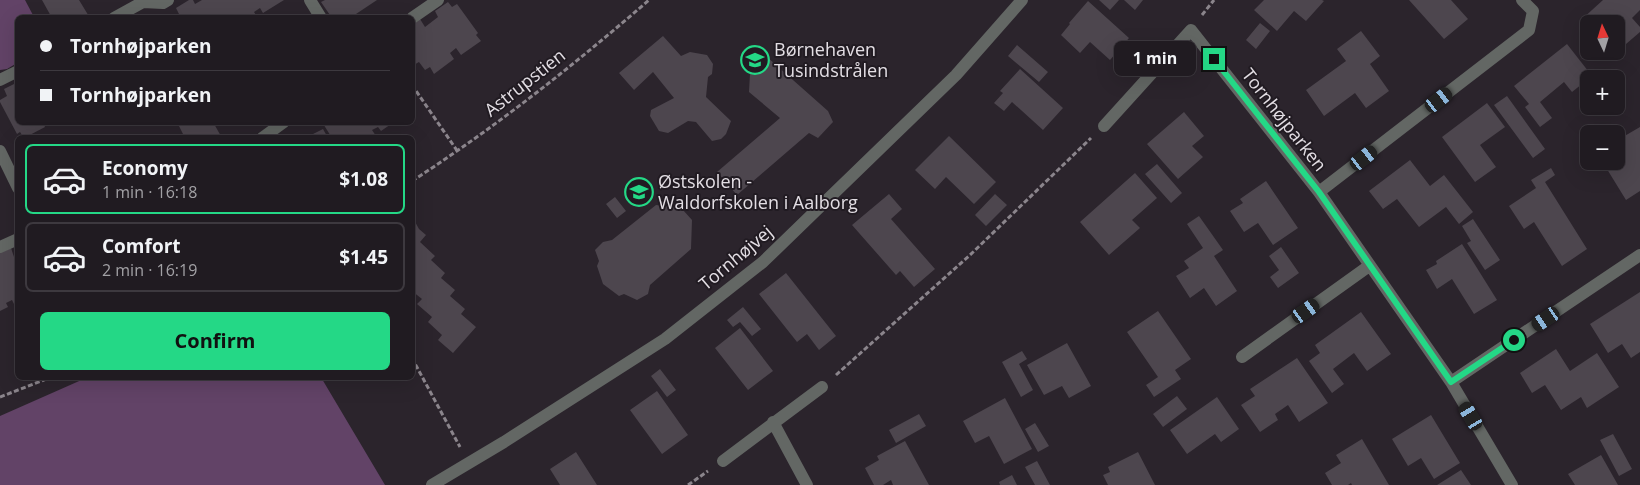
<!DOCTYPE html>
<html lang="en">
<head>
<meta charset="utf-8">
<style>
	:root { --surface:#201b21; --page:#28242a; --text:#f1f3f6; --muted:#a2a1a5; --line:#3d393f; --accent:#24d886 }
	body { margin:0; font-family:"Open Sans",sans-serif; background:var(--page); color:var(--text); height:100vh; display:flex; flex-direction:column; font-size:19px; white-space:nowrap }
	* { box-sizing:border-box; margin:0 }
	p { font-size:16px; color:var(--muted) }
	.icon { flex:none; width:28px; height:28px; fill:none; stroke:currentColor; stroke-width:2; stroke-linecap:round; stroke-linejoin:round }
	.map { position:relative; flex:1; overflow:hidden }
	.drawer { position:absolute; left:15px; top:135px; width:400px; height:245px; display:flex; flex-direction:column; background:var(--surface); border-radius:8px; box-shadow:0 5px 20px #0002,0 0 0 1px var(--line) }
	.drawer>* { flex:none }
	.guide { position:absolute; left:15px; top:15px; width:400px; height:110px; border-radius:8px; box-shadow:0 5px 20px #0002,0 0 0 1px var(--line); display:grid; align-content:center; height:110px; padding:0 25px; background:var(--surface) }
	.needle { width:32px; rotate:356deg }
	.controls { position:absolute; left:1580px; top:15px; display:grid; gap:10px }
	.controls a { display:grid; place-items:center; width:45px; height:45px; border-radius:8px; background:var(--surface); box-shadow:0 5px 20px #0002,0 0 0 1px var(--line); font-size:25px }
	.end { position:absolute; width:22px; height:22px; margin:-11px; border:6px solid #24d886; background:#111; box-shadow:0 0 0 2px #111 }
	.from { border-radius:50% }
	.bubble { position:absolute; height:35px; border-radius:8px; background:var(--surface); box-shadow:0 5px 20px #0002,0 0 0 1px var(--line); font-size:16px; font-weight:700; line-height:35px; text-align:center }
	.car { position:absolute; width:15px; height:30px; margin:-15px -8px; border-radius:6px; box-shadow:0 0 4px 1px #0007; background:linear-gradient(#222 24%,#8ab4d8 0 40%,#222 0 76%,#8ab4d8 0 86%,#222 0) }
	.guide b { display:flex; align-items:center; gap:18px; height:48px; font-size:19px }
	.guide b+b { border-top:1px solid var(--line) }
	.guide i { width:12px; height:12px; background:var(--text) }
	ul { padding:9px 0 0; list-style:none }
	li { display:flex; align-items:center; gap:15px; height:70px; margin:0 10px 8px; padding:0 15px; border:2px solid var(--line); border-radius:8px }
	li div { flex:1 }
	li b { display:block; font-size:19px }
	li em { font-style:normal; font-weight:700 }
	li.selected { border-color:var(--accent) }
	li>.icon { width:45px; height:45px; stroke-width:1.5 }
	.action { display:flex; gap:10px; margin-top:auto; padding:10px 25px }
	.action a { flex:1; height:58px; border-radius:8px; background:var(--accent); color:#111; font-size:20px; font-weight:700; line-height:58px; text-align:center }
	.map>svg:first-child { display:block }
</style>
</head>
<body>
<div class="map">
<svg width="1640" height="485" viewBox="0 0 1640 485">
	<rect width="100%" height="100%" fill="#2b242c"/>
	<path fill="#624367" d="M 0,0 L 25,0 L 34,17 L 18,18 L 17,63 L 7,69 L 0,70 Z
		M 86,378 L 324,378 L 322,379 L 385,485 L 0,485 L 0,416 Z"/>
	<path fill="#4d464e" d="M 42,0 L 79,0 L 90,18 L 52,18 Z
		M 189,0 L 193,0 L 195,4 L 202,0 L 284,0 L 263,13 L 260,8 L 254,12 L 257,17 L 255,18 L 173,18 L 179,14 L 176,8 Z
		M 325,0 L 377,0 L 350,18 L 332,18 L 321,2 Z
		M 1099,0 L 1119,0 L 1110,10 Z
		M 1124,0 L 1143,0 L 1135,10 Z
		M 1264,0 L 1322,0 L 1324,1 L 1306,21 L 1294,11 L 1277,31 L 1254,10 Z
		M 1409,0 L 1451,0 L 1468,19 L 1444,39 Z
		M 1603,0 L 1640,0 L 1640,10 L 1632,18 L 1640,27 L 1640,32 L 1612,56 L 1608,51 L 1616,51 L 1616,24 L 1589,24 L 1589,29 L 1581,20 Z
		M 1088,1 L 1129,38 L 1110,60 L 1090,42 L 1080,53 L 1061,35 L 1070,24 L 1069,23 Z
		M 448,2 L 452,7 L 457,4 L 478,33 L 476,35 L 481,41 L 461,55 L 456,48 L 450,53 L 454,59 L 434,74 L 430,67 L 425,70 L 419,62 L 412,66 L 412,25 L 420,19 L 425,27 L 438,17 L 435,11 Z
		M 1260,23 L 1270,31 L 1256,49 L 1246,40 Z
		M 1361,31 L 1380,56 L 1370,64 L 1389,91 L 1366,108 L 1355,93 L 1324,116 L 1306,90 L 1346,61 L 1337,49 Z
		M 663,36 L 681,56 L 690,52 L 707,55 L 713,64 L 712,74 L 708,77 L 706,97 L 731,121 L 726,134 L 721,139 L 712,141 L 696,122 L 688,121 L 668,133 L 659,131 L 650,116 L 651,110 L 674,98 L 653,72 L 634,90 L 619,73 Z
		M 1567,44 L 1592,76 L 1572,92 L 1564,82 L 1540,102 L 1552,118 L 1540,127 L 1525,107 L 1529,104 L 1514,86 Z
		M 1017,45 L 1048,72 L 1039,82 L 1008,56 Z
		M 767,57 L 828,111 L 833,122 L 818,138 L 809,133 L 737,195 L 717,172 L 780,118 L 749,92 L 750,74 Z
		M 1020,69 L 1063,108 L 1043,130 L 1012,102 L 1004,111 L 994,103 L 1003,93 L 1000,91 Z
		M 18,82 L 18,122 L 43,122 L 45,127 L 24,138 L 20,132 L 17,134 L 0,102 L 0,100 L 7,96 L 4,89 Z
		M 1507,96 L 1545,149 L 1533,158 L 1494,105 Z
		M 1487,103 L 1505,127 L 1480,145 L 1496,167 L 1475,182 L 1442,137 Z
		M 1184,112 L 1204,136 L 1192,146 L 1203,157 L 1178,179 L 1147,144 Z
		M 181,122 L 213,122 L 222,138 L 185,138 L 178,124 Z
		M 322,122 L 394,122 L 381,131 L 378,127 L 372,130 L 376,136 L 374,138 L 332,138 Z
		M 1640,127 L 1640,191 L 1626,200 L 1602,161 L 1616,161 L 1616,141 Z
		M 323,129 L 328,138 L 308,138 L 313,134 Z
		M 949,136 L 996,182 L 974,204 L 946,177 L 935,189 L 915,170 Z
		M 1410,160 L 1430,186 L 1444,175 L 1473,212 L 1459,224 L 1446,207 L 1419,227 L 1397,199 L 1383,209 L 1369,191 Z
		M 1157,164 L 1182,193 L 1171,203 L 1145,174 Z
		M 1551,168 L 1555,175 L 1545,182 L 1587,249 L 1562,266 L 1534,222 L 1524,229 L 1509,206 L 1536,188 L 1531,180 Z
		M 1135,173 L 1157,198 L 1132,220 L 1140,228 L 1109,255 L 1080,222 Z
		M 1266,181 L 1298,228 L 1273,245 L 1258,223 L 1244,232 L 1230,211 L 1243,203 L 1240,199 Z
		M 889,194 L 902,209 L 891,219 L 935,269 L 914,287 L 900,271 L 896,275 L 852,225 Z
		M 995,194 L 1007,205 L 986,226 L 975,215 Z
		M 615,197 L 626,211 L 617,218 L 606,204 Z
		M 656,205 L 674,207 L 683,210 L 692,220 L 691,249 L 650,285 L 648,294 L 637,300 L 624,294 L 619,296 L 603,284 L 597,266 L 599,261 L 595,250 L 603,242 L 612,240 Z
		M 1199,216 L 1223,250 L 1214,256 L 1237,291 L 1216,306 L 1204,288 L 1190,298 L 1176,276 L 1189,268 L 1184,261 L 1203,248 L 1187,224 Z
		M 1473,219 L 1500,260 L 1485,270 L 1467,243 L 1471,241 L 1462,226 Z
		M 414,220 L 419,229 L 426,235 L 420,242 L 435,256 L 431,260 L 445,273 L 441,278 L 455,290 L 450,296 L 465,309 L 461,314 L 476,327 L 453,353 L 438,340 L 442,335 L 428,322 L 432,317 L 417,304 L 422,299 L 412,291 L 412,221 Z
		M 1462,244 L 1497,300 L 1474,314 L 1452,279 L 1437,289 L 1426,270 L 1437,264 L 1436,261 Z
		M 1281,247 L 1299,273 L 1278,288 L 1270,277 L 1279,270 L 1269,256 Z
		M 11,248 L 14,257 L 18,255 L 18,303 L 14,304 L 12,300 L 6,303 L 8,307 L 0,311 L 0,253 Z
		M 786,273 L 836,336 L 819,350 L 807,334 L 797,342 L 759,294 Z
		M 1640,292 L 1640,352 L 1631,358 L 1622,344 L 1608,353 L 1590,324 Z
		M 743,307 L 761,329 L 752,336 L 740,322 L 733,327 L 727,320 Z
		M 1158,311 L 1191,359 L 1175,370 L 1181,379 L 1154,397 L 1146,385 L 1158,377 L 1127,332 Z
		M 1361,312 L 1391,354 L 1367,371 L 1354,353 L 1333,369 L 1344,384 L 1332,393 L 1309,361 L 1320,353 L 1315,345 Z
		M 740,328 L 773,371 L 748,390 L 715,348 Z
		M 1067,343 L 1091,386 L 1069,398 L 1062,386 L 1044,395 L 1027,365 Z
		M 1556,349 L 1570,371 L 1597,353 L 1619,387 L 1587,408 L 1581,397 L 1561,410 L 1545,385 L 1532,393 L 1520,373 Z
		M 1022,351 L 1027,359 L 1019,364 L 1033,390 L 1021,397 L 1002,362 Z
		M 1297,358 L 1328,403 L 1299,422 L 1288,405 L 1275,414 L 1278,420 L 1260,432 L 1241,405 L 1255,396 L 1250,389 Z
		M 660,369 L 676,390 L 667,397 L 651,376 Z
		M 657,391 L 688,435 L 662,454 L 630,410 Z
		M 1177,396 L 1187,409 L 1163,427 L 1153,414 Z
		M 1217,397 L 1239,429 L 1221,442 L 1215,434 L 1187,454 L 1170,430 Z
		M 1005,398 L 1032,449 L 1004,464 L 989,436 L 975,443 L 963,421 Z
		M 919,414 L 926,426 L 896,443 L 889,430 Z
		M 1431,415 L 1460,463 L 1434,479 L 1421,458 L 1408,466 L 1392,439 Z
		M 1035,423 L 1049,446 L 1038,452 L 1025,429 Z
		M 1613,434 L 1632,469 L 1619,476 L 1600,440 Z
		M 1362,439 L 1389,485 L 1352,485 L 1351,483 L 1348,485 L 1332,485 L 1325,473 L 1341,463 L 1336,455 Z
		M 905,441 L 929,485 L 893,485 L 891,480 L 883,485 L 874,485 L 865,468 L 879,460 L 877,456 Z
		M 576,452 L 597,485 L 560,485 L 550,469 Z
		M 1138,452 L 1155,485 L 1108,485 L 1103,475 L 1110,472 L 1108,467 Z
		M 1601,455 L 1618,485 L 1575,485 L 1568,474 Z
		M 1037,461 L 1050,485 L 1035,485 L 1025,467 Z
		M 1461,470 L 1471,485 L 1437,485 Z
		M 1012,475 L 1017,485 L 1000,485 L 999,482 Z"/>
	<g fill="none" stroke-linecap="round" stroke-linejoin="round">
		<path stroke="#8b858c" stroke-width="3" stroke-dasharray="5 2.5" stroke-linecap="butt" d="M 1202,15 L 1214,0
			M 412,85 L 458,152
			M 412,181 C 496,127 574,65 649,0
			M 412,358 L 460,447
			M 836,375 L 969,256 L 1091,138
			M 0,397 L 49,378
			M 688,485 L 708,471"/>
		<path stroke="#636764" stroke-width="12" d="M 310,0 L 321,18
			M 114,18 L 143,2 L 163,3 L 168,0
			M 412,18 L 438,0
			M 0,80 L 18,71
			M 1104,126 L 1191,30 L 1319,192 L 1451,382 L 1512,485
			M 262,138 L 284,122
			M 0,151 L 18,188
			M 1319,192 L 1529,30 L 1533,11 L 1522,0
			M 0,247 L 18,239
			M 1242,357 L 1369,266
			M 1451,382 L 1640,255
			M 773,422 L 807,485
			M 723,461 L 822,387
			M 432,485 L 504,442 L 665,339 L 763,262 L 956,75 L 1022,0"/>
	</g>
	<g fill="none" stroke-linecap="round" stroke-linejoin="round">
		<path stroke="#24d886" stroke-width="6" d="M 1214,59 L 1319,192 L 1451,382 L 1514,340"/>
	</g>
	<defs>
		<symbol id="school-ring" viewBox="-11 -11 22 22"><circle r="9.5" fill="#211b22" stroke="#24d886" stroke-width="1.5"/><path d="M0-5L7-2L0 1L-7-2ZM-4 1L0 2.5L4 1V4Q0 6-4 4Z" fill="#24d886"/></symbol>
	</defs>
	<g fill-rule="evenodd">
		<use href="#school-ring" x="739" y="44" width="32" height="32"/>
		<use href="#school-ring" x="623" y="176" width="32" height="32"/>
	</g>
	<g text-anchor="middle" stroke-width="4" stroke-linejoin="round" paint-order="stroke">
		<g font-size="18" fill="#e3dee4" stroke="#211b22" text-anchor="start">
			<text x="774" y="56">Børnehaven<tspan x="774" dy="21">Tusindstrålen</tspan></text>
			<text x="658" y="188">Østskolen -<tspan x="658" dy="21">Waldorfskolen i Aalborg</tspan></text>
		</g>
		<g font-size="18" fill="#e3dee4" stroke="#211b22">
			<text transform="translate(525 83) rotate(-38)" y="6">Astrupstien</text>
			<text transform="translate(1284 120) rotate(52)" y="6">Tornhøjparken</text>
			<text transform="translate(736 258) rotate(-40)" y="6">Tornhøjvej</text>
		</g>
	</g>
</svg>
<div class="controls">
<a><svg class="needle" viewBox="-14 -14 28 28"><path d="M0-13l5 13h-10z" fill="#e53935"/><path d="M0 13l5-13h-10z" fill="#a2a1a5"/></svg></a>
<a>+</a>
<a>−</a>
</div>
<i class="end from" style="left:1514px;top:340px"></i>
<i class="end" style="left:1214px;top:59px"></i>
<div class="bubble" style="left:1114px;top:41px;width:82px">1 min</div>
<i class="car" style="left:1439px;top:100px;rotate:52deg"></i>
<i class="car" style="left:1364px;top:158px;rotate:52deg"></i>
<i class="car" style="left:1306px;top:311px;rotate:55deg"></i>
<i class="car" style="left:1546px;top:319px;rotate:236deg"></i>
<i class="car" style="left:1471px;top:416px;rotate:329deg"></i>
<div class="guide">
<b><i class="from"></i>Tornhøjparken</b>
<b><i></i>Tornhøjparken</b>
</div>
<section class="drawer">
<ul>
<li class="selected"><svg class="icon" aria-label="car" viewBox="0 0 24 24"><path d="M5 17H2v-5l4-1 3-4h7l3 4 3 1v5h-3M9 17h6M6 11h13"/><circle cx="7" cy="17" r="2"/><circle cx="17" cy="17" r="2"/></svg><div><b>Economy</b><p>1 min · 16:18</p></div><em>$1.08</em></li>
<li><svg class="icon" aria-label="car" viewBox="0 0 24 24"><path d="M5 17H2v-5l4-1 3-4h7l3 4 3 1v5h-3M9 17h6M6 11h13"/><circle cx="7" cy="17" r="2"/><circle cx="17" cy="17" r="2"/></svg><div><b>Comfort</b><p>2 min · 16:19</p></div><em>$1.45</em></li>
</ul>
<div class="action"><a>Confirm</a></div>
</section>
</div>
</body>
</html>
